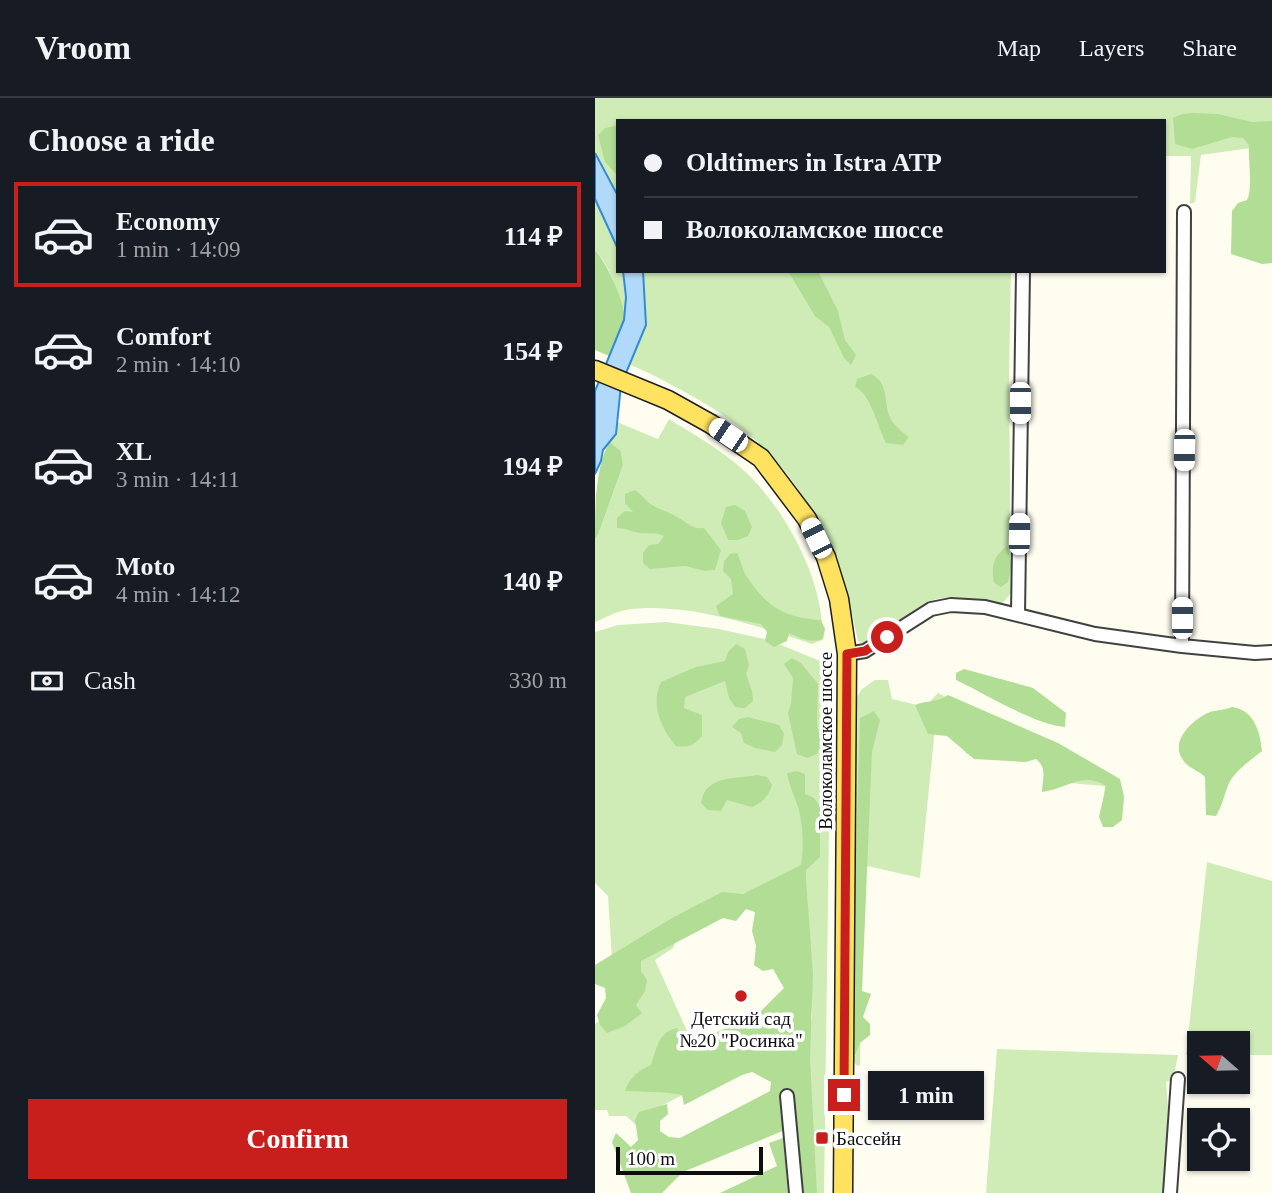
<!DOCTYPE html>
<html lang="en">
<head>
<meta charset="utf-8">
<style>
	:root { --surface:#171b24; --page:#242831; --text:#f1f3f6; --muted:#9ea1a6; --line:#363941; --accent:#c81f1d }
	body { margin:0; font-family:Georgia,serif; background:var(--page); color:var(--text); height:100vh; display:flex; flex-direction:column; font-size:26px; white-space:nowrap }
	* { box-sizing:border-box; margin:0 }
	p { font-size:23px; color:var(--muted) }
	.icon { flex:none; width:38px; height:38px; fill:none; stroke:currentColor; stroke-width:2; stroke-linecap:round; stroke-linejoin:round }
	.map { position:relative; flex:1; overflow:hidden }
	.details { display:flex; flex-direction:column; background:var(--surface); width:595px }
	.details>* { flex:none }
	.guide { position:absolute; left:21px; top:21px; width:550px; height:154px; border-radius:0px; box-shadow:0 2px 5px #0004; display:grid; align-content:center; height:154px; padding:0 28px; background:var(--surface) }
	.needle { width:46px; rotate:290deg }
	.buttons { position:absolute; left:592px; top:933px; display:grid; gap:14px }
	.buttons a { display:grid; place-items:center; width:63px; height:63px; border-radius:0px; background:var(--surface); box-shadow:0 2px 5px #0004; font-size:35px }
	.scale { position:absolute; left:21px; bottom:18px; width:147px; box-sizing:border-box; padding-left:7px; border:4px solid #0e0e0e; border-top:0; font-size:19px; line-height:24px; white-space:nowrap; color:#0e0e0e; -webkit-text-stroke:5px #fff; paint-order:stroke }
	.end { position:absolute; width:32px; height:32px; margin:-16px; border:9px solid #c81f1d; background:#fff; box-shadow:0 0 0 4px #fff }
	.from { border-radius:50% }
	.bubble { position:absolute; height:49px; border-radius:0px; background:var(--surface); box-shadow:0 2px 5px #0004; font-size:23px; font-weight:700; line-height:49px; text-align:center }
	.car { position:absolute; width:21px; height:42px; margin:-21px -10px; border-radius:9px; box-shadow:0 0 5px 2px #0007; background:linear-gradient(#fff 24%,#345 0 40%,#fff 0 76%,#345 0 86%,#fff 0) }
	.guide b { display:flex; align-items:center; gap:24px; height:66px; font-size:26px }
	.guide b+b { border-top:2px solid var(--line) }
	.guide i { width:18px; height:18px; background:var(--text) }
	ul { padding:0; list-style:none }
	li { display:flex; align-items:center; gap:21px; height:105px; margin:0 14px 10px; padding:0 14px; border:4px solid transparent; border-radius:0px }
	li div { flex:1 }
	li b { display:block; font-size:26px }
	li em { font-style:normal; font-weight:700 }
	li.current { border-color:var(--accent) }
	li>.icon { width:63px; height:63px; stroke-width:1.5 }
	h2 { padding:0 28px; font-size:32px; line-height:84px }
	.pay { display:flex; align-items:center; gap:18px; height:77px; padding:0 28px; font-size:26px }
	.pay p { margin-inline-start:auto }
	.action { display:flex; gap:14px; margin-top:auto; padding:14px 28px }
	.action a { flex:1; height:80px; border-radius:0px; background:var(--accent); color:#fff; font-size:28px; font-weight:700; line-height:80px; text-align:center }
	header { display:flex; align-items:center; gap:42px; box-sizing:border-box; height:98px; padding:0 35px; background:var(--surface); border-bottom:2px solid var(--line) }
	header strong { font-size:33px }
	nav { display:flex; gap:38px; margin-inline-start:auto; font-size:24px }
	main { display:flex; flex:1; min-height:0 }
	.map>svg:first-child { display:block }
</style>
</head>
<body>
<header>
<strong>Vroom</strong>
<nav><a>Map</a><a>Layers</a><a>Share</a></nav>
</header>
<main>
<section class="details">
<h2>Choose a ride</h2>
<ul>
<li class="current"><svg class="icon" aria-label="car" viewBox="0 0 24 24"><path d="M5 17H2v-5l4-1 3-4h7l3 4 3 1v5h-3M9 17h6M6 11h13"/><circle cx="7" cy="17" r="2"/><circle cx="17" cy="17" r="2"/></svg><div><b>Economy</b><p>1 min · 14:09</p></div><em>114 ₽</em></li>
<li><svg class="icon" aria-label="car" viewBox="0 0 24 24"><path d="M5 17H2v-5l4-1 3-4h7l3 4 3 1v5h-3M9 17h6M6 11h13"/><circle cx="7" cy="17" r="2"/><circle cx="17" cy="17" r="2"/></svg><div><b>Comfort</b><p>2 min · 14:10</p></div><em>154 ₽</em></li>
<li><svg class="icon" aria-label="car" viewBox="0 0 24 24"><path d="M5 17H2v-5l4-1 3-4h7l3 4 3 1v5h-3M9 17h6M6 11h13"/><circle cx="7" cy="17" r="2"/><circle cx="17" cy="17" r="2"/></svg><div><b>XL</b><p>3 min · 14:11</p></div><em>194 ₽</em></li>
<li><svg class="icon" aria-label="car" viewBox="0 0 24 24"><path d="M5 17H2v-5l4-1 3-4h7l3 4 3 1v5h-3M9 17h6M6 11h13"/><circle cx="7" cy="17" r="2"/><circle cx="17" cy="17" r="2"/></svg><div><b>Moto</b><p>4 min · 14:12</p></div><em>140 ₽</em></li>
</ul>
<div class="pay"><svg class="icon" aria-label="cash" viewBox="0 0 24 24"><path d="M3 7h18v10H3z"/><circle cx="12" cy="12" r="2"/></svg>Cash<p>330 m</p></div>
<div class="action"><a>Confirm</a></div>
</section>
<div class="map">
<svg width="677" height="1095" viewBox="0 0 677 1095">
	<rect width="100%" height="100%" fill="#fffdf0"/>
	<path fill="#cfecb6" d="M 0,0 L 677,0 L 677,47 L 606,57 L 600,104 L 595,106 L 596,58 L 569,58 L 569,23 L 23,23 L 23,98 L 0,55 Z
		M 0,101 L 23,150 L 23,173 L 28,173 L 31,199 L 29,222 C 24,198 17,170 0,152 Z
		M 48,173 L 416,173 L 414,274 L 416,495 L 407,506 C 383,503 348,492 326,508 C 308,521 296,539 275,550 L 263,543 C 257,515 251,487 241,460 C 237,448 230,437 224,426 C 192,364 150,326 88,293 C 71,284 54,274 35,267 L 51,227 Z
		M 74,321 C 98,336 125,351 146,370 C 189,407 231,485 227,542 L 217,546 C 162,528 90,503 30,512 C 20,514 10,520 0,524 L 0,441 L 3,437 L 28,367 L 26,353 L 15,344 L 21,336 L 22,324 L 63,341 Z
		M 71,524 L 124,531 L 174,542 L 225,563 L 232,569 L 236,583 L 229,1095 L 205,1095 L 210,929 L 217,921 L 217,874 L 202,779 L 137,799 L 93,817 L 78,850 L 60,862 L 111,975 L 179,950 L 64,1009 L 42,1028 L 31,1018 L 14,1018 L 12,1012 L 0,1012 L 0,926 L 11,918 L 17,862 L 13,798 L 0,785 L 0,534 L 23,527 Z
		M 280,582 L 293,582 L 297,601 L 330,609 L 343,595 L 512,675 L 527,689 C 529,704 530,715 516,725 L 506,724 L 510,688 L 474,685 L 450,659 L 371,656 L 371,648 L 340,630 L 325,780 L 268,767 L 265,968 L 261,967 L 256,958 L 262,599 L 267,591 Z
		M 612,764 L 677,783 L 677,957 L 642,957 L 642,945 L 604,945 L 604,957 L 591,957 Z
		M 402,951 L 583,957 L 578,982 L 571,984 L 573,1010 L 569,1095 L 391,1095 Z"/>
	<path fill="#b1de94" d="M 598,15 L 623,16 L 657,24 L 677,23 L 677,165 L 667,166 L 636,156 L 637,113 L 643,105 L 652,102 C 658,90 653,64 654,47 L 648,40 L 637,39 L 597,51 L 580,46 L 578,20 L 587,16 Z
		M 20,28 L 23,30 L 23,78 L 10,64 L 3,37 L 10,30 Z
		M 0,152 C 11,164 31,205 29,222 C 28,234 19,248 14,258 L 0,252 Z
		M 193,173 L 222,173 L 225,177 L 243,213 L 250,242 L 261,257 L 256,267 L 249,260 L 234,229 L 220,218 Z
		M 276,276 C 293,284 289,301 294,317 C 297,326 307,334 314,339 L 308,347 L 291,345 C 283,330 276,296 260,289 L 262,281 Z
		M 15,344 L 26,353 L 28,367 L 3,437 L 0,441 C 0,411 0,367 15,344 Z
		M 40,392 C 47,397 51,403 57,407 C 66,412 76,415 84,420 C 95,426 96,431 109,430 L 126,452 L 120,472 L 110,473 L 90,468 L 55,471 L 48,465 L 48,455 L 54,447 L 63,446 L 69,438 C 60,434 55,436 45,435 C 37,434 31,430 22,430 L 22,420 L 30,413 L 38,414 L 30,405 L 30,396 Z
		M 140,407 L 150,413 L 157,429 L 153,438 L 143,442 L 133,442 L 126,425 L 131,409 Z
		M 412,448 L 417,467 L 413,484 L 406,489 L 399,485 C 396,469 398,458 412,448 Z
		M 142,455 C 146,462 147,470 150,476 C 171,508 187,519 226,522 L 230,531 L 228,541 C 214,545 207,541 194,535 L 192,543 L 179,549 L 170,543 L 172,534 L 166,526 L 125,518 L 121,508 L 138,496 L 136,481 L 128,473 L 129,463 L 135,456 Z
		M 141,546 L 150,551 L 154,567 L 151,576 L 157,593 L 158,603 L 150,610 L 140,609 L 134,600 L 130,583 L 90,599 L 89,610 L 107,617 L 107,638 C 99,647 94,650 81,648 C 66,630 55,607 66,584 L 101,569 L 130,563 L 133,554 Z
		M 197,560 L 206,565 L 223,586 L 222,626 L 226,646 L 222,656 L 212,660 L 202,656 L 193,615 L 196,605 L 198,580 L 189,566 Z
		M 369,571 L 438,590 L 471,615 L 470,629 C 438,626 391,596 361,582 L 361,575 Z
		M 353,597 L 463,645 L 525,681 L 529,699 L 527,722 L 518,729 L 508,729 L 504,719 L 511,688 C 487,673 472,691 447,694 C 447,681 453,671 441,661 L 431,664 L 379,661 L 352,638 L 333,636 L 320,607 C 331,602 343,605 353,597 Z
		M 637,609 C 659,612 665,633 667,653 C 656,662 641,672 634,685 C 629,697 628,706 621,718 L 611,717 L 610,679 C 603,672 593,670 588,662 C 574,643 598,621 615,614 C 622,612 630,612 637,609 Z
		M 279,613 L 285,622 L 277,654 L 267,893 L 276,896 L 268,919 L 275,926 L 275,937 L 265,945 L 260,957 L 255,949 L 265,620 Z
		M 153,619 L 184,627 L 189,636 L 187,647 L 180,654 L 160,650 L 149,645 L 146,635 L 137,629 L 144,621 Z
		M 202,673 L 210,676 L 210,696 L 219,700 L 225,708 L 225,759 L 211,772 L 211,782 L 218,876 L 215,961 L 222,1095 L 202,1095 L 190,1032 L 88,1074 L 67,1095 L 36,1095 L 17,1044 L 21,1035 L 36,1049 L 43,1042 L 40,1022 L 44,1014 L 72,1006 L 73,1016 L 65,1023 L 65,1033 L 74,1039 L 85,1040 L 175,993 L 176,984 L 157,974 L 147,977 L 89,1007 L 87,997 C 68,993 50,994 30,993 C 34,980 44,972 56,967 C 62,950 63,934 82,930 L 94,946 L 162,917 L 189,890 L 178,871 L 168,873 L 159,867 L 161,848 L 157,833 L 160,814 L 151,811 L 141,823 L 128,820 L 46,863 L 46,873 L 52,882 L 50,893 L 41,907 L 47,915 L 30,928 L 12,935 L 5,927 L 2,917 L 11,900 L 10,890 L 0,886 L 0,867 L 77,820 L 127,794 L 148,796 L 206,767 C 209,750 208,725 203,709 C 199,697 194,687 192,675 Z
		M 162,677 L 172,679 L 177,687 C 173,699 168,704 157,709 L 132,702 L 126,713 L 113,712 L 106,705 C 110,677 140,681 162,677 Z
		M 188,1040 L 193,1095 L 125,1095 L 182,1068 L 174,1045 Z"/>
	<path fill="#b1dafa" stroke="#338bd6" stroke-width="2" d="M 0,55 L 23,98 L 23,151 L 0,101 Z
		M 28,173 L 48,173 L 51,227 L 26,287 L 21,336 L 8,352 L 6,363 L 0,376 L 0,293 L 29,222 L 31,199 Z"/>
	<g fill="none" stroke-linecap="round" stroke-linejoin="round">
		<defs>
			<path id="minor" d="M 423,516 L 428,173
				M 587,548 L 589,114
				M 252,556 L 270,553 L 336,511 L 356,507 L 390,509 L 500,536 L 587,548 L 660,555 L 677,554
				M 192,998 L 201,1095
				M 575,1095 L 583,981"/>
			<path id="primary" d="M 0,272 L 73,302 L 116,326 L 166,360 L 212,421 L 231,459 L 244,501 L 252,556 L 248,1095"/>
		</defs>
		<use href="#minor" stroke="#414141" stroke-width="16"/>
		<use href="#primary" stroke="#1f1f1f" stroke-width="21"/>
		<use href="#minor" stroke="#fff" stroke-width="12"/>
		<use href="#primary" stroke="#ffe260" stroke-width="18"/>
	</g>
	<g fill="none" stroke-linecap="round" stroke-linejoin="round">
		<path stroke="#c81f1d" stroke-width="9" d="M 249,997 L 252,556 L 270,553 L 292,539"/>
	</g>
	<g fill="#c81f1d" stroke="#fff" stroke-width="2.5">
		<circle cx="146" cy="898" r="7"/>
		<rect x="220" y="1033" width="14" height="14" rx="3.5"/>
	</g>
	<g text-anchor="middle" stroke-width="7" stroke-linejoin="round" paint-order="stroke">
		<g font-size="19" fill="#0e0e0e" stroke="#fff">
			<text transform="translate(230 643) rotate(-90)" y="7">Волоколамское шоссе</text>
		</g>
		<g font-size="19" fill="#0e0e0e" stroke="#fff">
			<text x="146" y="927">Детский сад<tspan x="146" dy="22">№20 "Росинка"</tspan></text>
			<text x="241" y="1047" text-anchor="start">Бассейн</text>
		</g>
	</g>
</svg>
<div class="buttons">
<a><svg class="needle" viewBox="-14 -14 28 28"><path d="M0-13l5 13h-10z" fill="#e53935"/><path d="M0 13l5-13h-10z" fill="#9ea1a6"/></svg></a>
<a><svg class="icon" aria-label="locate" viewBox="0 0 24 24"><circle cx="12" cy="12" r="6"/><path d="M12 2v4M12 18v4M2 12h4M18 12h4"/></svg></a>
</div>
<div class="scale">100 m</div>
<i class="end from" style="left:292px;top:539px"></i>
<i class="end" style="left:249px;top:997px"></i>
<div class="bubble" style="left:273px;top:973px;width:116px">1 min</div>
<i class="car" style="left:425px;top:305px;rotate:180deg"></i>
<i class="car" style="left:133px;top:337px;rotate:304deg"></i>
<i class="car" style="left:589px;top:352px;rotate:181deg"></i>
<i class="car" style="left:424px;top:436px;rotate:1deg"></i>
<i class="car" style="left:221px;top:440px;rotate:334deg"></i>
<i class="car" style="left:587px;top:520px;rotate:0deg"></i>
<div class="guide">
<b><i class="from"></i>Oldtimers in Istra ATP</b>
<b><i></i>Волоколамское шоссе</b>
</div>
</div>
</main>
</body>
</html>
